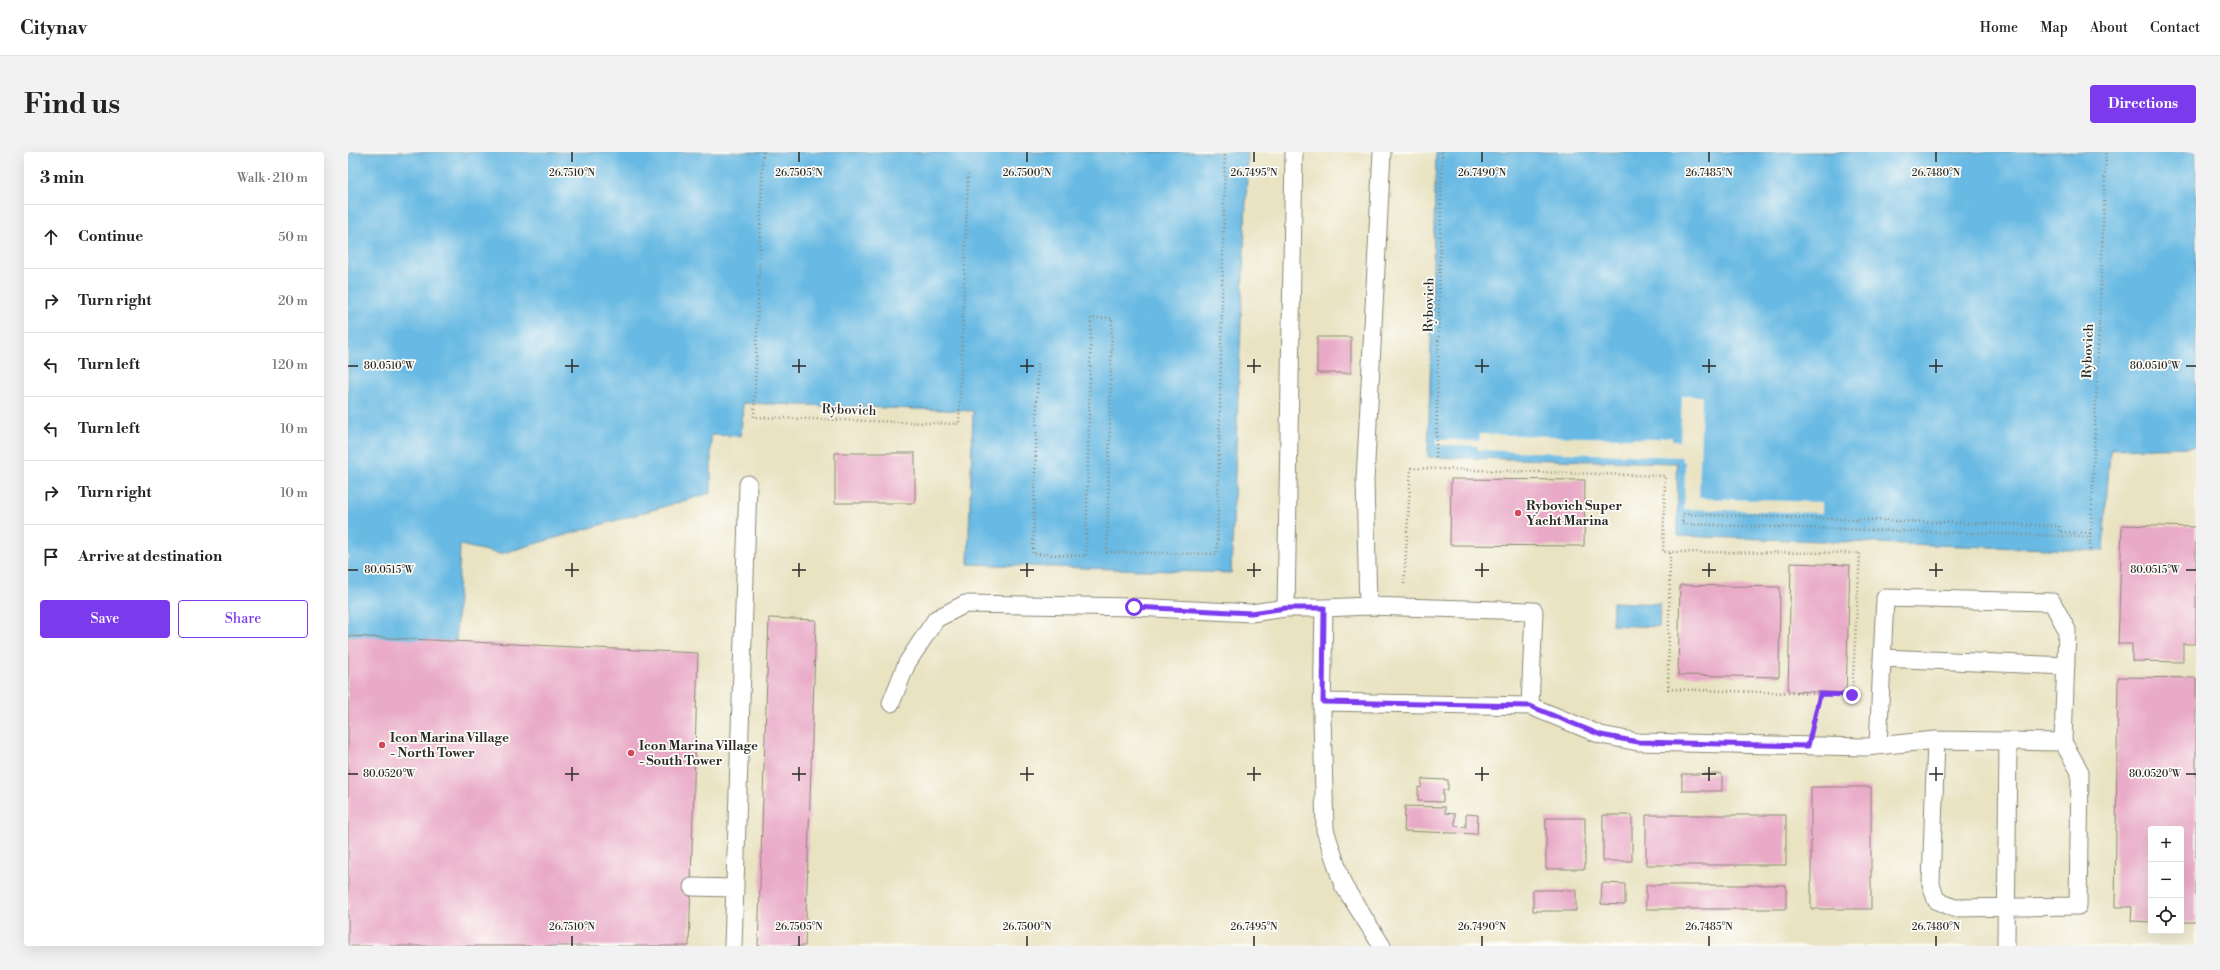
<!DOCTYPE html>
<html lang="en">
<head>
<meta charset="utf-8">
<style>
	:root { --surface:#fff; --page:#f2f2f2; --text:#222; --muted:#767676; --line:#e0e0e0; --accent:#7c3aed }
	body { margin:0; font-family:"Libre Bodoni",serif; background:var(--page); color:var(--text) }
	.controls { position:absolute; right:12px; bottom:12px; display:grid; overflow:hidden; border-radius:4px; box-shadow:0 4px 16px #0002 }
	.controls button { width:36px; height:36px; display:grid; place-items:center; padding:0; border:0; border-bottom:1px solid var(--line); background:var(--surface); color:var(--text); font:20px sans-serif }
	.stop { position:absolute; width:12px; height:12px; margin:-9px; border:3px solid #7c3aed; border-radius:50%; background:#fff }
	.stop.end { background:#7c3aed; border-color:#fff; box-shadow:0 1px 4px #0008 }
	.list { margin:0; padding:0; list-style:none }
	h2 { display:flex; justify-content:space-between; align-items:center; height:52px; margin:0; padding:0 16px; font-size:17px }
	h2 small { font-size:13px; font-weight:400; color:var(--muted) }
	.list li { display:grid; grid-template-columns:26px 1fr auto; gap:12px; align-items:center; box-sizing:border-box; height:64px; padding:0 16px; border-top:1px solid var(--line) }
	.list b { display:block; font-size:15px; white-space:nowrap }
	.list em { font-size:13px; font-style:normal; color:var(--muted) }
	.actions { display:flex; gap:8px; padding:12px 16px }
	.actions a { flex:1; padding:9px 0; border:1px solid var(--accent); border-radius:4px; text-align:center; font-size:14px; color:var(--accent) }
	.actions .main { background:var(--accent); color:#fff }
	.icon { flex:none; width:22px; height:22px; fill:none; stroke:currentColor; stroke-width:2; stroke-linecap:round; stroke-linejoin:round }
	.map { position:relative; flex:none; width:1848px; height:794px; overflow:hidden; border-radius:4px }
	header { display:flex; align-items:center; gap:24px; box-sizing:border-box; height:56px; padding:0 20px; background:var(--surface); border-bottom:1px solid var(--line) }
	header strong { font-size:19px }
	nav { display:flex; gap:22px; margin-inline-start:auto; font-size:14px }
	.intro { display:flex; align-items:center; justify-content:space-between; box-sizing:border-box; height:96px; padding:0 24px }
	h1 { margin:0; font-size:28px }
	.button { padding:10px 18px; border-radius:4px; background:var(--accent); color:#fff; font-size:14px; font-weight:700 }
	main { display:flex; gap:24px; padding:0 24px }
	aside { flex:1; background:var(--surface); border-radius:4px; box-shadow:0 4px 16px #0002 }
	.map>svg:first-child { display:block }
</style>
</head>
<body>
<header>
<strong>Citynav</strong>
<nav><a>Home</a><a>Map</a><a>About</a><a>Contact</a></nav>
</header>
<div class="intro"><h1>Find us</h1><a class="button">Directions</a></div>
<main>
<aside>
<h2>3 min<small>Walk · 210 m</small></h2>
<ul class="list">
<li><svg class="icon" aria-label="ahead" viewBox="0 0 24 24"><path d="M12 20V5M6 11l6-6 6 6"/></svg><div><b>Continue</b></div><em>50 m</em></li>
<li><svg class="icon" aria-label="right" viewBox="0 0 24 24"><path d="M7 20v-9h11M14 6l5 5-5 5"/></svg><div><b>Turn right</b></div><em>20 m</em></li>
<li><svg class="icon" aria-label="left" viewBox="0 0 24 24"><path d="M17 20v-9H6M10 6l-5 5 5 5"/></svg><div><b>Turn left</b></div><em>120 m</em></li>
<li><svg class="icon" aria-label="left" viewBox="0 0 24 24"><path d="M17 20v-9H6M10 6l-5 5 5 5"/></svg><div><b>Turn left</b></div><em>10 m</em></li>
<li><svg class="icon" aria-label="right" viewBox="0 0 24 24"><path d="M7 20v-9h11M14 6l5 5-5 5"/></svg><div><b>Turn right</b></div><em>10 m</em></li>
<li><svg class="icon" aria-label="arrive" viewBox="0 0 24 24"><path d="M6 21V4h12l-3 4 3 4H6"/></svg><div><b>Arrive at destination</b></div></li>
</ul>
<div class="actions"><a class="main">Save</a><a>Share</a></div>
</aside>
<div class="map">
<svg width="1848" height="794" viewBox="0 0 1848 794">
	<rect width="100%" height="100%" fill="#fdfcf7"/>
	<filter id="ink" filterUnits="userSpaceOnUse"><feTurbulence type="fractalNoise" baseFrequency=".025" numOctaves="2"/><feDisplacementMap in="SourceGraphic" scale="8" xChannelSelector="R" yChannelSelector="G"/><feConvolveMatrix kernelMatrix="1 2 1 2 8 2 1 2 1" color-interpolation-filters="sRGB"/></filter>
	<filter id="wash" filterUnits="userSpaceOnUse"><feTurbulence type="fractalNoise" baseFrequency=".012" numOctaves="4" result="noise"/><feDisplacementMap in="SourceGraphic" scale="16" xChannelSelector="R" yChannelSelector="G"/><feGaussianBlur stdDeviation="0.9" result="paint"/><feColorMatrix in="noise" values="0 0 0 0 0 0 0 0 0 0 0 0 0 0 0 0 0 1.4 0 .05"/><feComposite in="paint" operator="in"/></filter>
	<g filter="url(#wash)">
		<rect width="100%" height="100%" fill="#e9e3c2"/>
		<!-- water -->
		<path fill="#67b9e3" stroke="#497287" d="M0,0H900L883,421L620,412L625,259L395,251L393,284L363,283V341L152,402L112,393L108,491L0,574Z
			M1088,0H1848V295L1762,297L1755,399L1330,384L1329,311L1080,305Z
			M1265,450L1312,452L1311,475L1264,473Z"/>
		<!-- pier -->
		<path fill="#e9e3c2" d="M1334,244H1354L1351,346L1474,350V361L1336,357L1337,310L1334,309V305L1130,298V294L1089,293V287L1131,289L1132,282L1311,287L1312,285H1324V289H1332Z"/>
		<g id="blocks">
			<!-- building -->
			<path fill="#e9aac7" d="M969,185H1003V221H969Z
				M487,301H567V351H487Z
				M1103,327L1237,328L1236,394L1102,393Z
				M1774,373L1848,375V492H1835V510L1784,509V492H1770Z
				M1443,411L1502,413L1498,541L1440,539Z
				M1332,433L1432,435L1431,525L1330,523Z
				M421,466L468,468L457,794H410Z
				M0,484L350,501L341,794H0Z
				M1770,525L1848,526V770H1833V677H1803V770L1783,769L1784,755H1767Z
				M1334,622H1374V639H1334Z
				M1074,627L1100,628V638H1095V650L1070,649V635L1073,636Z
				M1463,635H1523V757H1463Z
				M1057,654L1097,655V661L1107,662V674L1118,675V662L1130,663L1129,682L1056,679Z
				M1255,663H1284V709H1255Z
				M1298,663H1438V713H1298Z
				M1198,666H1237V717H1198Z
				M1254,731L1277,732V753L1253,752Z
				M1298,733H1438V757H1298Z
				M1185,738H1228V759H1185Z"/>
		</g>
	</g>
	<g filter="url(#ink)">
		<use href="#blocks" fill-opacity="0" stroke="#8a8776" stroke-width="1"/>
		<g fill="none" stroke-linecap="round" stroke-linejoin="round">
			<!-- service casing -->
			<g stroke="#8a8776" stroke-width="19">
				<path id="service" d="M946,0L938,456H976
					M1020,454L1017,329L1034,0
					M1534,506L1718,514
					M975,550L1182,554
					M543,551L559,511L588,467L617,452L786,455L903,461L938,456
					M1588,588L1583,732L1588,748L1606,756L1730,754L1732,620L1715,590
					M344,735L386,736
					M385,794L400,332
					M1034,794L995,733L977,678L974,565L976,456L1020,454L1186,459L1182,554L1253,583L1290,590L1518,595L1588,588L1715,590L1719,478L1704,450L1537,446L1530,594
					M1658,794L1660,589"/>
			</g>
			<!-- path -->
			<path stroke="#8a8776" stroke-width="2.5" stroke-dasharray="1 3" stroke-linecap="butt" d="M415,0L406,265L611,272L620,22
				M690,212L685,402L738,404L743,166H764L759,400L869,402L877,0
				M1088,305L1094,0
				M1742,381L1711,380V374L1335,362L1334,372L1742,385
				M1742,398L1758,0
				M1322,401L1320,537L1504,543
				M1056,432L1063,316L1317,324L1315,400L1512,401L1504,543H1510
				M1466,571L1472,542"/>
			<!-- service -->
			<use href="#service" stroke="#fff" stroke-width="17"/>
		</g>
	</g>
	<g fill="none" stroke-linecap="round" stroke-linejoin="round" filter="url(#ink)">
		<!-- route -->
		<path stroke="#7c3aed" stroke-width="5" d="M786,455L903,461L938,456H976L975,550L1182,554L1253,583L1290,590L1460,594L1472,542L1504,543"/>
	</g>
	<!-- ticks -->
	<path fill="none" stroke="#2b2b2b" stroke-width="1.5" d="M224,0V10M451,0V10M679,0V10M906,0V10M1134,0V10M1361,0V10M1588,0V10M224,207V221M451,207V221M679,207V221M906,207V221M1134,207V221M1361,207V221M1588,207V221M0,214H10M217,214H231M444,214H458M672,214H686M899,214H913M1127,214H1141M1354,214H1368M1581,214H1595M1838,214H1848M224,411V425M451,411V425M679,411V425M906,411V425M1134,411V425M1361,411V425M1588,411V425M0,418H10M217,418H231M444,418H458M672,418H686M899,418H913M1127,418H1141M1354,418H1368M1581,418H1595M1838,418H1848M224,615V629M451,615V629M679,615V629M906,615V629M1134,615V629M1361,615V629M1588,615V629M0,622H10M217,622H231M444,622H458M672,622H686M899,622H913M1127,622H1141M1354,622H1368M1581,622H1595M1838,622H1848M224,784V794M451,784V794M679,784V794M906,784V794M1134,784V794M1361,784V794M1588,784V794"/>
	<!-- markers -->
	<g fill="#d1495b" stroke="#fdfcf7" stroke-width="1.5">
		<circle cx="1170" cy="361" r="4"/>
		<circle cx="34" cy="593" r="4"/>
		<circle cx="283" cy="601" r="4"/>
	</g>
	<g text-anchor="middle" dominant-baseline="central" stroke-width="3.5" stroke-linejoin="round" paint-order="stroke">
		<!-- street labels -->
		<g font-size="13" fill="#2b2b2b" stroke="#fdfcf7">
			<text transform="translate(1081 153) rotate(-89)">Rybovich</text>
			<text transform="translate(1740 199) rotate(-88)">Rybovich</text>
			<text transform="translate(501 258) rotate(2)">Rybovich</text>
		</g>
		<!-- poi labels -->
		<g font-size="13" font-weight="bold" fill="#2b2b2b" stroke="#fdfcf7" text-anchor="start">
			<text x="1178" y="354">Rybovich Super<tspan x="1178" dy="15">Yacht Marina</tspan></text>
			<text x="42" y="586">Icon Marina Village<tspan x="42" dy="15">- North Tower</tspan></text>
			<text x="291" y="594">Icon Marina Village<tspan x="291" dy="15">- South Tower</tspan></text>
		</g>
	</g>
	<g font-size="10" text-anchor="middle" fill="#2b2b2b" stroke="#fdfcf7" stroke-width="3.5" stroke-linejoin="round" paint-order="stroke">
		<text x="224" y="24">26.7510°N</text>
		<text x="451" y="24">26.7505°N</text>
		<text x="679" y="24">26.7500°N</text>
		<text x="906" y="24">26.7495°N</text>
		<text x="1134" y="24">26.7490°N</text>
		<text x="1361" y="24">26.7485°N</text>
		<text x="1588" y="24">26.7480°N</text>
		<text x="1807" y="217">80.0510°W</text>
		<text x="41" y="217">80.0510°W</text>
		<text x="1807" y="421">80.0515°W</text>
		<text x="41" y="421">80.0515°W</text>
		<text x="1807" y="625">80.0520°W</text>
		<text x="41" y="625">80.0520°W</text>
		<text x="224" y="778">26.7510°N</text>
		<text x="451" y="778">26.7505°N</text>
		<text x="679" y="778">26.7500°N</text>
		<text x="906" y="778">26.7495°N</text>
		<text x="1134" y="778">26.7490°N</text>
		<text x="1361" y="778">26.7485°N</text>
		<text x="1588" y="778">26.7480°N</text>
	</g>
</svg>
<div class="controls">
<button>+</button>
<button>−</button>
<button><svg class="icon" aria-label="locate" viewBox="0 0 24 24"><circle cx="12" cy="12" r="6"/><path d="M12 2v4M12 18v4M2 12h4M18 12h4"/></svg></button>
</div>
<div class="stop" style="left:786px;top:455px"></div>
<div class="stop end" style="left:1504px;top:543px"></div>
</div>
</main>
</body>
</html>
